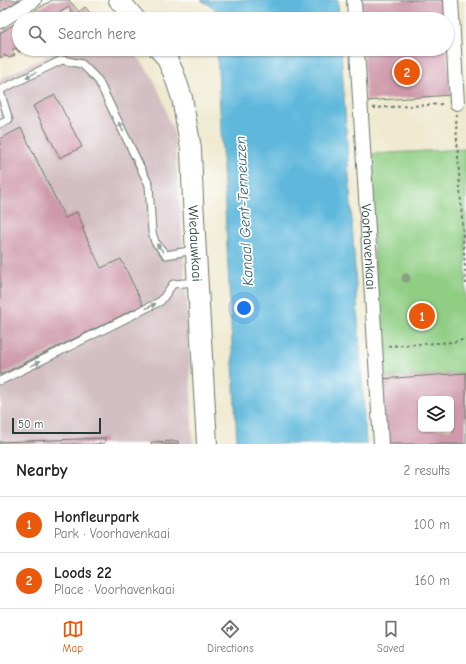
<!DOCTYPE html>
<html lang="en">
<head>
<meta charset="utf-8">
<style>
	:root { --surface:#fff; --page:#f6f6f6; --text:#202124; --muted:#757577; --line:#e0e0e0; --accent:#ea580c }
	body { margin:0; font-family:"Comic Neue",sans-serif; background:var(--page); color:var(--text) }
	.controls { position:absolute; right:12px; bottom:12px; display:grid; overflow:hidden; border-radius:6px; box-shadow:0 1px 3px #0004 }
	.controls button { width:36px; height:36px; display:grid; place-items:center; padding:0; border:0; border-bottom:1px solid var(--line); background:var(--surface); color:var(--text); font:20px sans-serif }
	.scale { position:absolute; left:12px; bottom:10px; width:89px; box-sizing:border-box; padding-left:4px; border:2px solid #1f3d34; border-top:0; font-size:11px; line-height:14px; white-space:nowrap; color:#1f3d34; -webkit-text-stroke:3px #fff; paint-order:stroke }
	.you { position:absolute; left:244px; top:308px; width:14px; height:14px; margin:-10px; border:3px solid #fff; border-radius:50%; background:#1a73e8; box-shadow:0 0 0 6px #1a73e833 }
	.badge { display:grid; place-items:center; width:26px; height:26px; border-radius:50%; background:var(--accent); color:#fff; font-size:13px; font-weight:700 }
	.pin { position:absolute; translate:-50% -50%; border:2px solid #fff; box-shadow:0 1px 4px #0006 }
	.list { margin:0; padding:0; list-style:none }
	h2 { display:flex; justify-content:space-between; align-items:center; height:52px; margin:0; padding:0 16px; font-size:17px }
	h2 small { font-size:13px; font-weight:400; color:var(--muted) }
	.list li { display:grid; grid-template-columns:26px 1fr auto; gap:12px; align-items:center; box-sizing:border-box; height:56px; padding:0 16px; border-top:1px solid var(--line) }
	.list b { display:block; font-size:15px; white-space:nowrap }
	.list p { margin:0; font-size:13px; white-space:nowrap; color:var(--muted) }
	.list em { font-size:13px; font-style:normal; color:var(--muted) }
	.icon { flex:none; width:22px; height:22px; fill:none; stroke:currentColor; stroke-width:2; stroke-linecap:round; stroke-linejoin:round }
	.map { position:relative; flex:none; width:466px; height:444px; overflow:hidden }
	.search { position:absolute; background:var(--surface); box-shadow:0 1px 3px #0004; left:12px; right:12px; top:12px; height:44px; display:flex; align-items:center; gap:10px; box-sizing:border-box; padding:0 14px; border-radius:22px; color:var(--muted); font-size:15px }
	.sheet { height:164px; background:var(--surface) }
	nav { display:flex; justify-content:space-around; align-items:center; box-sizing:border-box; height:56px; border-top:1px solid var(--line); background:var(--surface); font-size:11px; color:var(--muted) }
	nav a { display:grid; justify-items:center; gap:2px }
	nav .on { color:var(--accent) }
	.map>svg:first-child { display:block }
</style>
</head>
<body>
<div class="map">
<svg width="466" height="444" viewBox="0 0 466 444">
	<rect width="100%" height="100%" fill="#fff"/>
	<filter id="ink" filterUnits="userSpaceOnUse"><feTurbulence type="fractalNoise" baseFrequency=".025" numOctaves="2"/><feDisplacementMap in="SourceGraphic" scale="8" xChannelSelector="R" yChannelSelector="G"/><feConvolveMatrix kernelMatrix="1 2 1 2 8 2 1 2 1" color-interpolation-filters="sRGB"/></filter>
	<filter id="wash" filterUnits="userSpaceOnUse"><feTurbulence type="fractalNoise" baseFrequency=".012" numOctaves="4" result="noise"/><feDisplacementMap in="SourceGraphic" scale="16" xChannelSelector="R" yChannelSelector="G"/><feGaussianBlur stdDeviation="0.9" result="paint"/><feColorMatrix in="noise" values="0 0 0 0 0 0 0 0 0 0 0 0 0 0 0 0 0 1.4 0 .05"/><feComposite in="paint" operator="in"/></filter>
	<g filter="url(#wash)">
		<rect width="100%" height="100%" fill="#efe9cf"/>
		<!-- industrial -->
		<path fill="#d2bec3" d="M62,49H130L140,60L153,78L164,103L168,118L174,133L187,303L193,444H0V79Z"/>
		<!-- green -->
		<path fill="#90ce84" stroke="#58865c" d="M466,149V373L381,378L369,154Z"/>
		<!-- water -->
		<path fill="#5eb8db" stroke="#3e7a88" d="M201,0H338L339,19H216L215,8Z
			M217,49H341L366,444H237Z"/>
		<g id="blocks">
			<!-- building -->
			<path fill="#ce99aa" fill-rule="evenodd" d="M0,0H19L0,12Z
				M52,0H69L79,12L85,7L91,14L88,19H82L78,15L72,19H69L67,16L72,12L69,7L57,14L60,19H22Z
				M360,0H446L447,19H361Z
				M19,21V46H18L21,51L19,52L16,48L12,50L15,55L9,58L7,56L6,57L5,55L0,58V33Z
				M363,49H447L451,95L366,101Z
				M55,95L82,147L60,158L33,106Z
				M21,128L65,218L77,212L84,228H82L101,268L121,259L143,305L0,375V139Z
				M466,373V444H385L381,379ZM421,399H451V429H421Z
				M105,438V443L92,444H0V442Z
				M178,441V444H151V442Z"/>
		</g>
	</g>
	<g filter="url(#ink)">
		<use href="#blocks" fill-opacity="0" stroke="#68796a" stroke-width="1"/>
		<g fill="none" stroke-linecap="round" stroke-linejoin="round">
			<!-- lane casing -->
			<g stroke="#68796a" stroke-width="9">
				<path id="lane" d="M0,90L62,60L82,64L98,80L149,185L152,232L155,242L166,255L194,250
					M0,91L9,120L0,124
					M0,381L161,301L173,284L196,282"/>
			</g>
			<!-- street casing -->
			<g stroke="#68796a" stroke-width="16">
				<g id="street">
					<path d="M354,0L355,19"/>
					<path d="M451,0L457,103"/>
					<path d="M0,21L34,0"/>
					<path id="s1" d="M357,49L381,444"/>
				</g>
			</g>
			<!-- secondary casing -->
			<g stroke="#68796a" stroke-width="22">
				<g id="secondary">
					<path d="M119,0L135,19"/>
					<path id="s2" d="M159,49L166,57L174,74L182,98L191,149L193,201L207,444"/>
				</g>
			</g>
			<!-- path -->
			<path stroke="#68796a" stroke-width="2" stroke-dasharray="3 3" stroke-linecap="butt" d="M373,108L444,104
				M457,114L456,124L466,284
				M388,346L454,342L466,339"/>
			<!-- lane -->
			<use href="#lane" stroke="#fff" stroke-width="7"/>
			<!-- street -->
			<use href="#street" stroke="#fff" stroke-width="14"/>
			<!-- secondary -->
			<use href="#secondary" stroke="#fff" stroke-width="20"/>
		</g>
		<!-- trees -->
		<circle fill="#8c9e85" cx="406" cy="278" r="4.5"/>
		<!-- one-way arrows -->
		<defs><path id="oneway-solid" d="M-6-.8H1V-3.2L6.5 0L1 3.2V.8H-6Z"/></defs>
		<g fill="#8f9e9a">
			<use href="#oneway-solid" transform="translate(31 75) rotate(154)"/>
			<use href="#oneway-solid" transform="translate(121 127) rotate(-116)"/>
			<use href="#oneway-solid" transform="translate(160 248) rotate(-130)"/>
			<use href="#oneway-solid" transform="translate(151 306) rotate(-27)"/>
			<use href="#oneway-solid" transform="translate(35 364) rotate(-26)"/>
		</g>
	</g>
	<g text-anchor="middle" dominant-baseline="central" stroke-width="3.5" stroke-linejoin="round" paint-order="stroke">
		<!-- street labels -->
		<g font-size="14" fill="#1f3d34" stroke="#fff">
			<text stroke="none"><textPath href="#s2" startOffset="201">Wiedauwkaai</textPath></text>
			<text stroke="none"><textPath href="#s1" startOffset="198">Voorhavenkaai</textPath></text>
		</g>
		<!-- water labels -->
		<g font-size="15" font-style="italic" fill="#326266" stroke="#fff">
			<text transform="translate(244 211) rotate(-93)">Kanaal Gent-Terneuzen</text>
		</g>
	</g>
</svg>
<div class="controls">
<button><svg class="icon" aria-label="layers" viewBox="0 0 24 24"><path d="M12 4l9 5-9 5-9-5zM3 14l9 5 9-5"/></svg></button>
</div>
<div class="scale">50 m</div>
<div class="you"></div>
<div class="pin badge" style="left:422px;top:316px">1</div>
<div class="pin badge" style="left:407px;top:72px">2</div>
<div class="search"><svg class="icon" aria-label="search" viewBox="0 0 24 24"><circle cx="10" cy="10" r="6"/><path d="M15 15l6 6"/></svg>Search here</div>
</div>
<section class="sheet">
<h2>Nearby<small>2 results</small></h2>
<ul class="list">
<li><span class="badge">1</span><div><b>Honfleurpark</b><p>Park · Voorhavenkaai</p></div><em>100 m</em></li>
<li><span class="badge">2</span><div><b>Loods 22</b><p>Place · Voorhavenkaai</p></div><em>160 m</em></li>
</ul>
</section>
<nav>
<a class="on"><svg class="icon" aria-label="map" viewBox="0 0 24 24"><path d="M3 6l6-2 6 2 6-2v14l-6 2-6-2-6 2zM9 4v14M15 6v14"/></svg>Map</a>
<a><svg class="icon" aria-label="directions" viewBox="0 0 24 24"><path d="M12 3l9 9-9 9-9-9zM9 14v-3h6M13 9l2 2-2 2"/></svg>Directions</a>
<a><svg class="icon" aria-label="saved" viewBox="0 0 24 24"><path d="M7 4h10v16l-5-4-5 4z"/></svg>Saved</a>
</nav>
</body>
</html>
